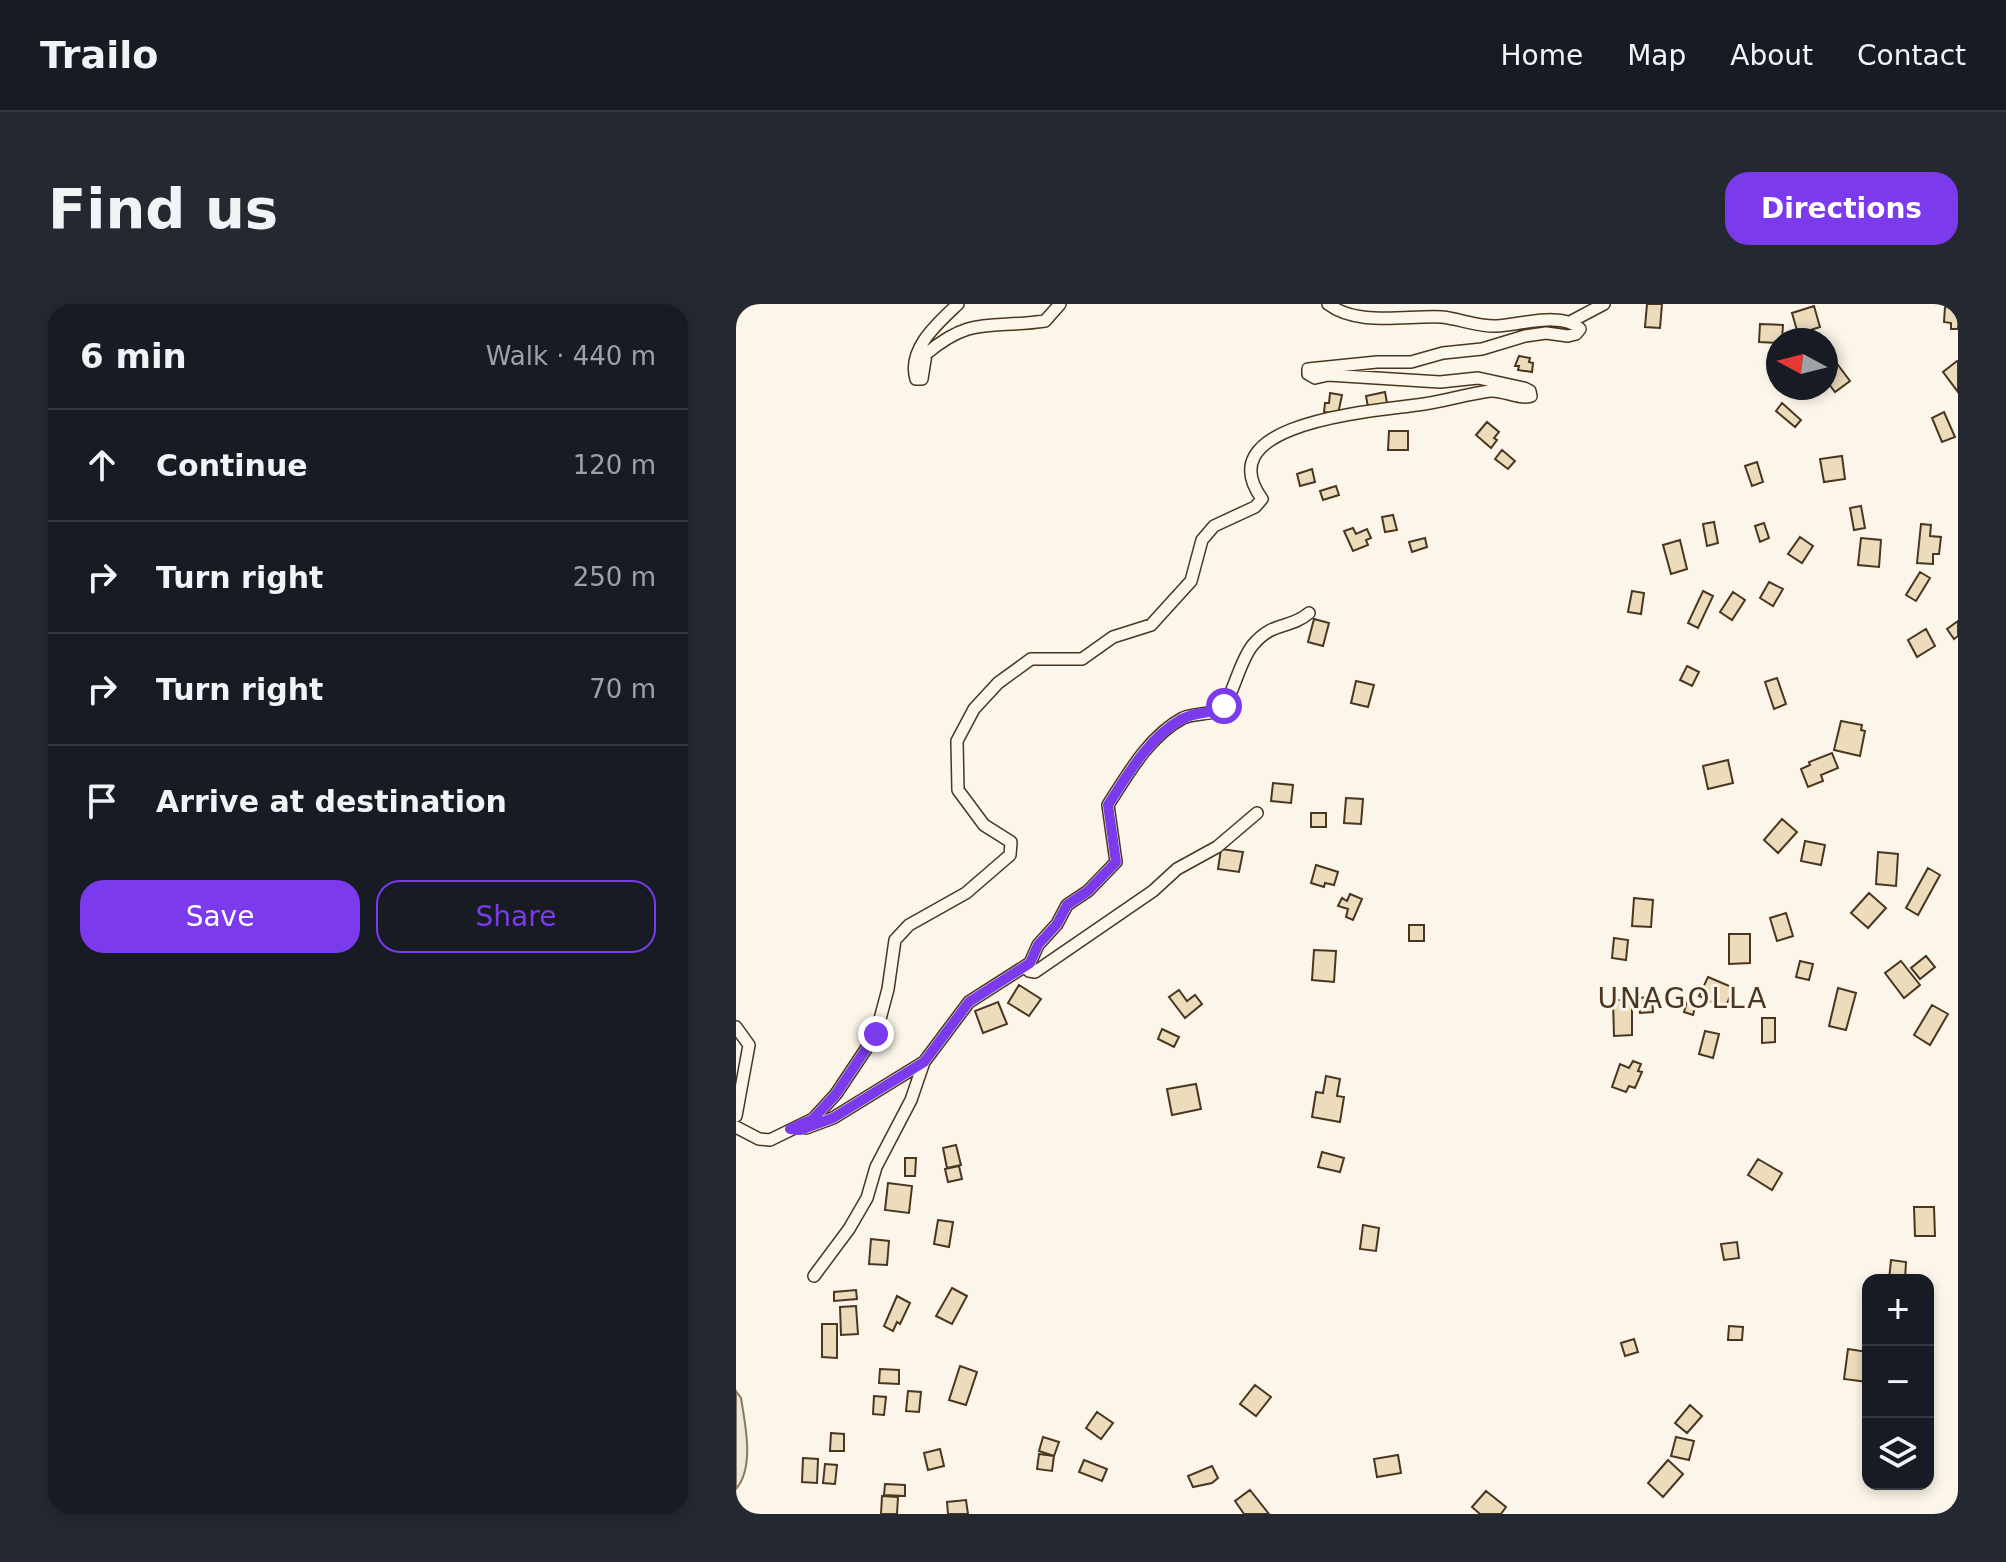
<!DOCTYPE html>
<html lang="en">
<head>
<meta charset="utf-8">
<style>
	:root { --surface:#171b24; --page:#242831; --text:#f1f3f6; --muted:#9ea1a6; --line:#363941; --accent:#7c3aed }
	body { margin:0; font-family:"DejaVu Sans",sans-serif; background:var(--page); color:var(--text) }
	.controls { position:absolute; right:24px; bottom:24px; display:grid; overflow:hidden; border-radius:16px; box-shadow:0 4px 12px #0003 }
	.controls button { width:72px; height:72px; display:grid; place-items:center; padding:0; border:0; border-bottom:2px solid var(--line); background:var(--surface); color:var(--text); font:40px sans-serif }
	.compass { position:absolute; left:1030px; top:24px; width:72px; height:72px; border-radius:50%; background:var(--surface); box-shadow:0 4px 12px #0003; rotate:277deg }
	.stop { position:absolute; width:24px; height:24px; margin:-18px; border:6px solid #7c3aed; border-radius:50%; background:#fff }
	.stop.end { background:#7c3aed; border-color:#fff; box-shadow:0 2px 8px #0008 }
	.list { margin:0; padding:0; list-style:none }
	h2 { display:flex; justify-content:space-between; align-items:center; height:104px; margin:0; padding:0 32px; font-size:34px }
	h2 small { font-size:26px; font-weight:400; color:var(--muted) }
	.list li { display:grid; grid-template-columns:52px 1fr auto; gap:24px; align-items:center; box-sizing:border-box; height:112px; padding:0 32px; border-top:2px solid var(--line) }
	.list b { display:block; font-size:30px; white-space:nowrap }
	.list em { font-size:26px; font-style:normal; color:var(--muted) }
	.actions { display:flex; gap:16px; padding:24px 32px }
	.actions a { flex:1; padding:18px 0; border:2px solid var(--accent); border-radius:24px; text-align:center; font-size:28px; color:var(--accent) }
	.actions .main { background:var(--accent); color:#fff }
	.icon { flex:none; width:44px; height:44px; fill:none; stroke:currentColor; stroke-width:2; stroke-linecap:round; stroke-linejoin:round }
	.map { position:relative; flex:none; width:1222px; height:1210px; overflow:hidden; border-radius:24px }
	header { display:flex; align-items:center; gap:48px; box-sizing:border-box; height:112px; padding:0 40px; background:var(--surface); border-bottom:2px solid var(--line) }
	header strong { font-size:38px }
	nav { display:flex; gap:44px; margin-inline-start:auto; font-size:28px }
	.intro { display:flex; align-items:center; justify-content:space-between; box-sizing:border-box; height:192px; padding:0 48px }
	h1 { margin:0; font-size:56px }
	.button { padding:20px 36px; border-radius:24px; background:var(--accent); color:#fff; font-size:28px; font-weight:700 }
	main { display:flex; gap:48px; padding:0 48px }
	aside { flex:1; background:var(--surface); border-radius:24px; box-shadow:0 4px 12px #0003 }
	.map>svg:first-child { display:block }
</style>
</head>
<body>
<header>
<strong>Trailo</strong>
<nav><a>Home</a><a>Map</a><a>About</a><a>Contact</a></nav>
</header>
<div class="intro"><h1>Find us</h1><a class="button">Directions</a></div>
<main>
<aside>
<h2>6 min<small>Walk · 440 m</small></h2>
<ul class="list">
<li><svg class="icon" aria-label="ahead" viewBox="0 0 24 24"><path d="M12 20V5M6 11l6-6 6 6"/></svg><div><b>Continue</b></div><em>120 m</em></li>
<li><svg class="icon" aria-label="right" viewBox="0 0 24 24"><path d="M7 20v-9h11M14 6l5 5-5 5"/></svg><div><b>Turn right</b></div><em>250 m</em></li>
<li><svg class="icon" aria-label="right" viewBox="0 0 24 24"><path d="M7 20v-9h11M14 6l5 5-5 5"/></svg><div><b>Turn right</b></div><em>70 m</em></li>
<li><svg class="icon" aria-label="arrive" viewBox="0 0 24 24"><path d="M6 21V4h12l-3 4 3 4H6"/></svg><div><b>Arrive at destination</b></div></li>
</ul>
<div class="actions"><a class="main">Save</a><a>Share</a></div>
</aside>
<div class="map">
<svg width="1222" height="1210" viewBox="0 0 1222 1210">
	<rect width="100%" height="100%" fill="#fbf6e9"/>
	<!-- green -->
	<path fill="#ede6d9" stroke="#887966" stroke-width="2" d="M0,1087L5,1094C9,1120 19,1163 0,1185Z"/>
	<!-- building -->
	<path fill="#ecdcbc" stroke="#4a3520" stroke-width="2" d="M911,0H926L924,24L909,23Z
		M1219,0H1222V25H1215V19L1208,18L1209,3L1218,4Z
		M1078,2L1084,23L1062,30L1056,9Z
		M1024,20L1047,21L1046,36H1042V39L1023,38Z
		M1090,45L1114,77L1099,88L1090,76Z
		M783,52L794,54L793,58L797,59L796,68L782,66L783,62H779Z
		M1221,57L1222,58V88L1207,68Z
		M649,88L651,99L632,103L630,92Z
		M594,89L606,91L602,110L588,108L589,99H593Z
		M1046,99L1065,116L1059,123L1040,107Z
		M1208,108L1219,133L1206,138L1196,114Z
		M751,118L763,128L758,134L761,136L755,144L740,131Z
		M653,127H672V146H652Z
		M766,146L779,157L772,165L759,155Z
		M1106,152L1109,175L1088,178L1084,155Z
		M1021,158L1027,178L1016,182L1009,162Z
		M576,165L579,178L564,182L561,170Z
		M600,182L603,191L587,196L584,187Z
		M1125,202L1129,224L1118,226L1114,204Z
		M657,211L661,226L649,228L646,213Z
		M978,218L982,239L971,242L967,220Z
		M1028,219L1033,234L1024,238L1019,222Z
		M1185,220L1195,221L1194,232L1205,233L1203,250H1197V260L1181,259Z
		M617,224L620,230L631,225L635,234L630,236L632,241L617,247L608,227Z
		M1064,233L1077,242L1066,259L1052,250Z
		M689,234L691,243L676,248L673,238Z
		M1125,234L1145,236L1143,263L1122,261Z
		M944,236L951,265L935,270L927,241Z
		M1184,268L1194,274L1180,297L1170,291Z
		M1033,278L1047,285L1037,302L1024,294Z
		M896,287L908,289L905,310L892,308Z
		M967,287L977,292L962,324L952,319Z
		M997,288L1009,296L996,316L984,308Z
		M578,315L593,319L587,342L572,338Z
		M1222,317V332L1218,335L1211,325Z
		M1190,325L1199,342L1181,353L1172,336Z
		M951,362L963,368L956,382L944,376Z
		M1041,374L1050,400L1038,405L1029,378Z
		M620,377L638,381L632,403L615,399Z
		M1105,417L1126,421L1125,426L1129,427L1124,452L1098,446Z
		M1096,449L1102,464L1085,471L1087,477L1072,483L1065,465L1074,461L1073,458Z
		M992,456L997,479L972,485L967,462Z
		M537,479L557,481L555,499L535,497Z
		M610,494L627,495L625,520L608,519Z
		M575,509H590V523H575Z
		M1046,515L1061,528L1042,549L1028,536Z
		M1069,537L1089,541L1085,561L1065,557Z
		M485,545L507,548L503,568L482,565Z
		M1142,548L1162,550L1160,582L1140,580Z
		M580,561L602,568L598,581L589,579L588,583L575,579Z
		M1192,564L1204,571L1182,611L1170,604Z
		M1133,589L1150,604L1132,624L1115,609Z
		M614,590L626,595L617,616L610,613L612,605L602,602L606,594L611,597Z
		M898,594L917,596L915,623L896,622Z
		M1050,609L1057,632L1041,637L1034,614Z
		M673,621H688V637H673Z
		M993,630H1014V659L993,660Z
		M878,634L892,636L890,656L876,654Z
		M578,646L600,647L598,678L576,676Z
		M1190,652L1199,663L1184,675L1175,664Z
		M1064,657L1077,660L1073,676L1060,673Z
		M1165,657L1184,681L1168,694L1149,669Z
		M972,673L998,684L989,704L963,692Z
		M283,681L305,695L293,712L272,699Z
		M1102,684L1120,689L1110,726L1093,722Z
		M443,686L451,697L459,691L466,700L449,714L433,693Z
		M916,693L917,708L904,709L902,694Z
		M877,696H896V731L878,732Z
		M262,698L271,720L247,729L239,707Z
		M951,698L960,700L957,711L948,708Z
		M1196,701L1212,710L1194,741L1178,731Z
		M1026,714H1039V738L1026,739Z
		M426,725L443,733L438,743L422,735Z
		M969,727L983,730L977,754L963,750Z
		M897,757L905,760L902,767L906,768L899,784L893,782L890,788L876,783L884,760L893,764Z
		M590,772L604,775L601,792L608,793L604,818L576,813L580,788L587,789Z
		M460,780L465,805L436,811L431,785Z
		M220,841L225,861L211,864L207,844Z
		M586,848L608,854L604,868L582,863Z
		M169,854H180L179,872H169Z
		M1022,855L1046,869L1036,886L1012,871Z
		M223,862L226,875L212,878L209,865Z
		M152,879L176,882L173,909L149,906Z
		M1178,903H1198L1199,932H1179Z
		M202,916L217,918L213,943L198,940Z
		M627,921L643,924L640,947L624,945Z
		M135,935L153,937L151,961L133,960Z
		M1001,938L1003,954L988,956L985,940Z
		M1155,956L1170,958L1169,976H1153Z
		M216,984L231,992L216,1020L200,1012Z
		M120,986L121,995L98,997V988Z
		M161,992L174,999L164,1020L161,1018L157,1027L148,1022Z
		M120,1002L122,1030L105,1031L104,1003Z
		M86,1020H101V1054L86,1053Z
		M993,1022L1007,1023L1006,1036H992Z
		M898,1035L902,1048L889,1052L885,1039Z
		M1112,1045L1132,1048V1078L1108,1075Z
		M224,1062L241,1068L230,1101L213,1096Z
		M144,1065L163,1066V1080L143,1079Z
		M519,1081L535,1093L520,1112L504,1100Z
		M172,1087L185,1088L183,1108L170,1107Z
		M138,1092L150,1093L148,1111L137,1110Z
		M954,1101L966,1112L951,1129L939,1119Z
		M361,1108L377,1119L365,1135L350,1124Z
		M95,1129L108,1130V1147H94Z
		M307,1133L323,1138L318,1152L303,1147Z
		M940,1133L958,1137L953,1156L935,1152Z
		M204,1145L208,1162L192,1166L188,1149Z
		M303,1150L318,1152L316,1167L301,1165Z
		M662,1151L665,1169L641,1173L638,1155Z
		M67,1154L82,1155L81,1179L66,1178Z
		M348,1156L371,1165L366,1177L343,1168Z
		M932,1156L947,1170L927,1193L912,1179Z
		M89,1160L101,1161L99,1180L87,1179Z
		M476,1162L482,1174L476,1179L457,1183L452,1172Z
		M149,1180L169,1181V1192L148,1191Z
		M514,1186L533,1210H508L499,1197Z
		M750,1187L770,1203L765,1210H744L736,1203Z
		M146,1192L162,1193L161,1210H145Z
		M230,1196L232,1210H212L211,1198Z"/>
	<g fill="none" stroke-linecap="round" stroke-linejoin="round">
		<!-- minor casing -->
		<g stroke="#4a3520" stroke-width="14">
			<path id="minor" d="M222,0C202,19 171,45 180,75H186L190,50C236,11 255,25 309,17L324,0
				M834,18L868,0
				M294,659L293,667L299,668L417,587L441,565L481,543L521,509
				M0,723L13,741L0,812
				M0,823L23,835L34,836L77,815L100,790L140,730L152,685L159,636L173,621L230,589L274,551L275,538L248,521L222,486L221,437L238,405L262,379L295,355H346L377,333L415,321L455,277L466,236L478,222L519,203L526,195C470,118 640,107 681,101C706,98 730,90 754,87C768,86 783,96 795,92L794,87L788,84L742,74L704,78L592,71L579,74L572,70V65L641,58H675L707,49L746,45L789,32L810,29L832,32L840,30L844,25C828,7 782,21 761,22C743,23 724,15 706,13C671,11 622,23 592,0
				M70,824L97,814L188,758
				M78,972L113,925L131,894L140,863L175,796L188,758L233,698L294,659L302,641L321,620L331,601L352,587L380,558L372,501C392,470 413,432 447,414C460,408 479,412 487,403C497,391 503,359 516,342C537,316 553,326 573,309"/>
		</g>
		<!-- minor -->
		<use href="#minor" stroke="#fbf6e9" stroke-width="11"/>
	</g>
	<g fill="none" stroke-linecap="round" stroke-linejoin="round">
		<!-- route -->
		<path stroke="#7c3aed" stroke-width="10" d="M140,730L100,790L77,815L54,825L64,826L97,814L188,758L233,698L294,659L302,641L321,620L331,601L352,587L380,558L372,501C392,470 413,433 446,415C463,406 472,412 488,402"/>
	</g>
	<g text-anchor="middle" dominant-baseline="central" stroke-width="6" stroke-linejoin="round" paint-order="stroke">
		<!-- quarter labels -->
		<g font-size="28" letter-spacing="2" fill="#4a3520" stroke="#fbf6e9">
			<text x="947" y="694">UNAGOLLA</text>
		</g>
	</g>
</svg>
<div class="controls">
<button>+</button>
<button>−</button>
<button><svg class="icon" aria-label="layers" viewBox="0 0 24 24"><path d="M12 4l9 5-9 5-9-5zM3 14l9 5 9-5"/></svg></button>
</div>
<svg class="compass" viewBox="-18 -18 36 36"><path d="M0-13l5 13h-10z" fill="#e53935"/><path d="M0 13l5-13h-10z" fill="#9ea1a6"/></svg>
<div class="stop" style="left:488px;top:402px"></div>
<div class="stop end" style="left:140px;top:730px"></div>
</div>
</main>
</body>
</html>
